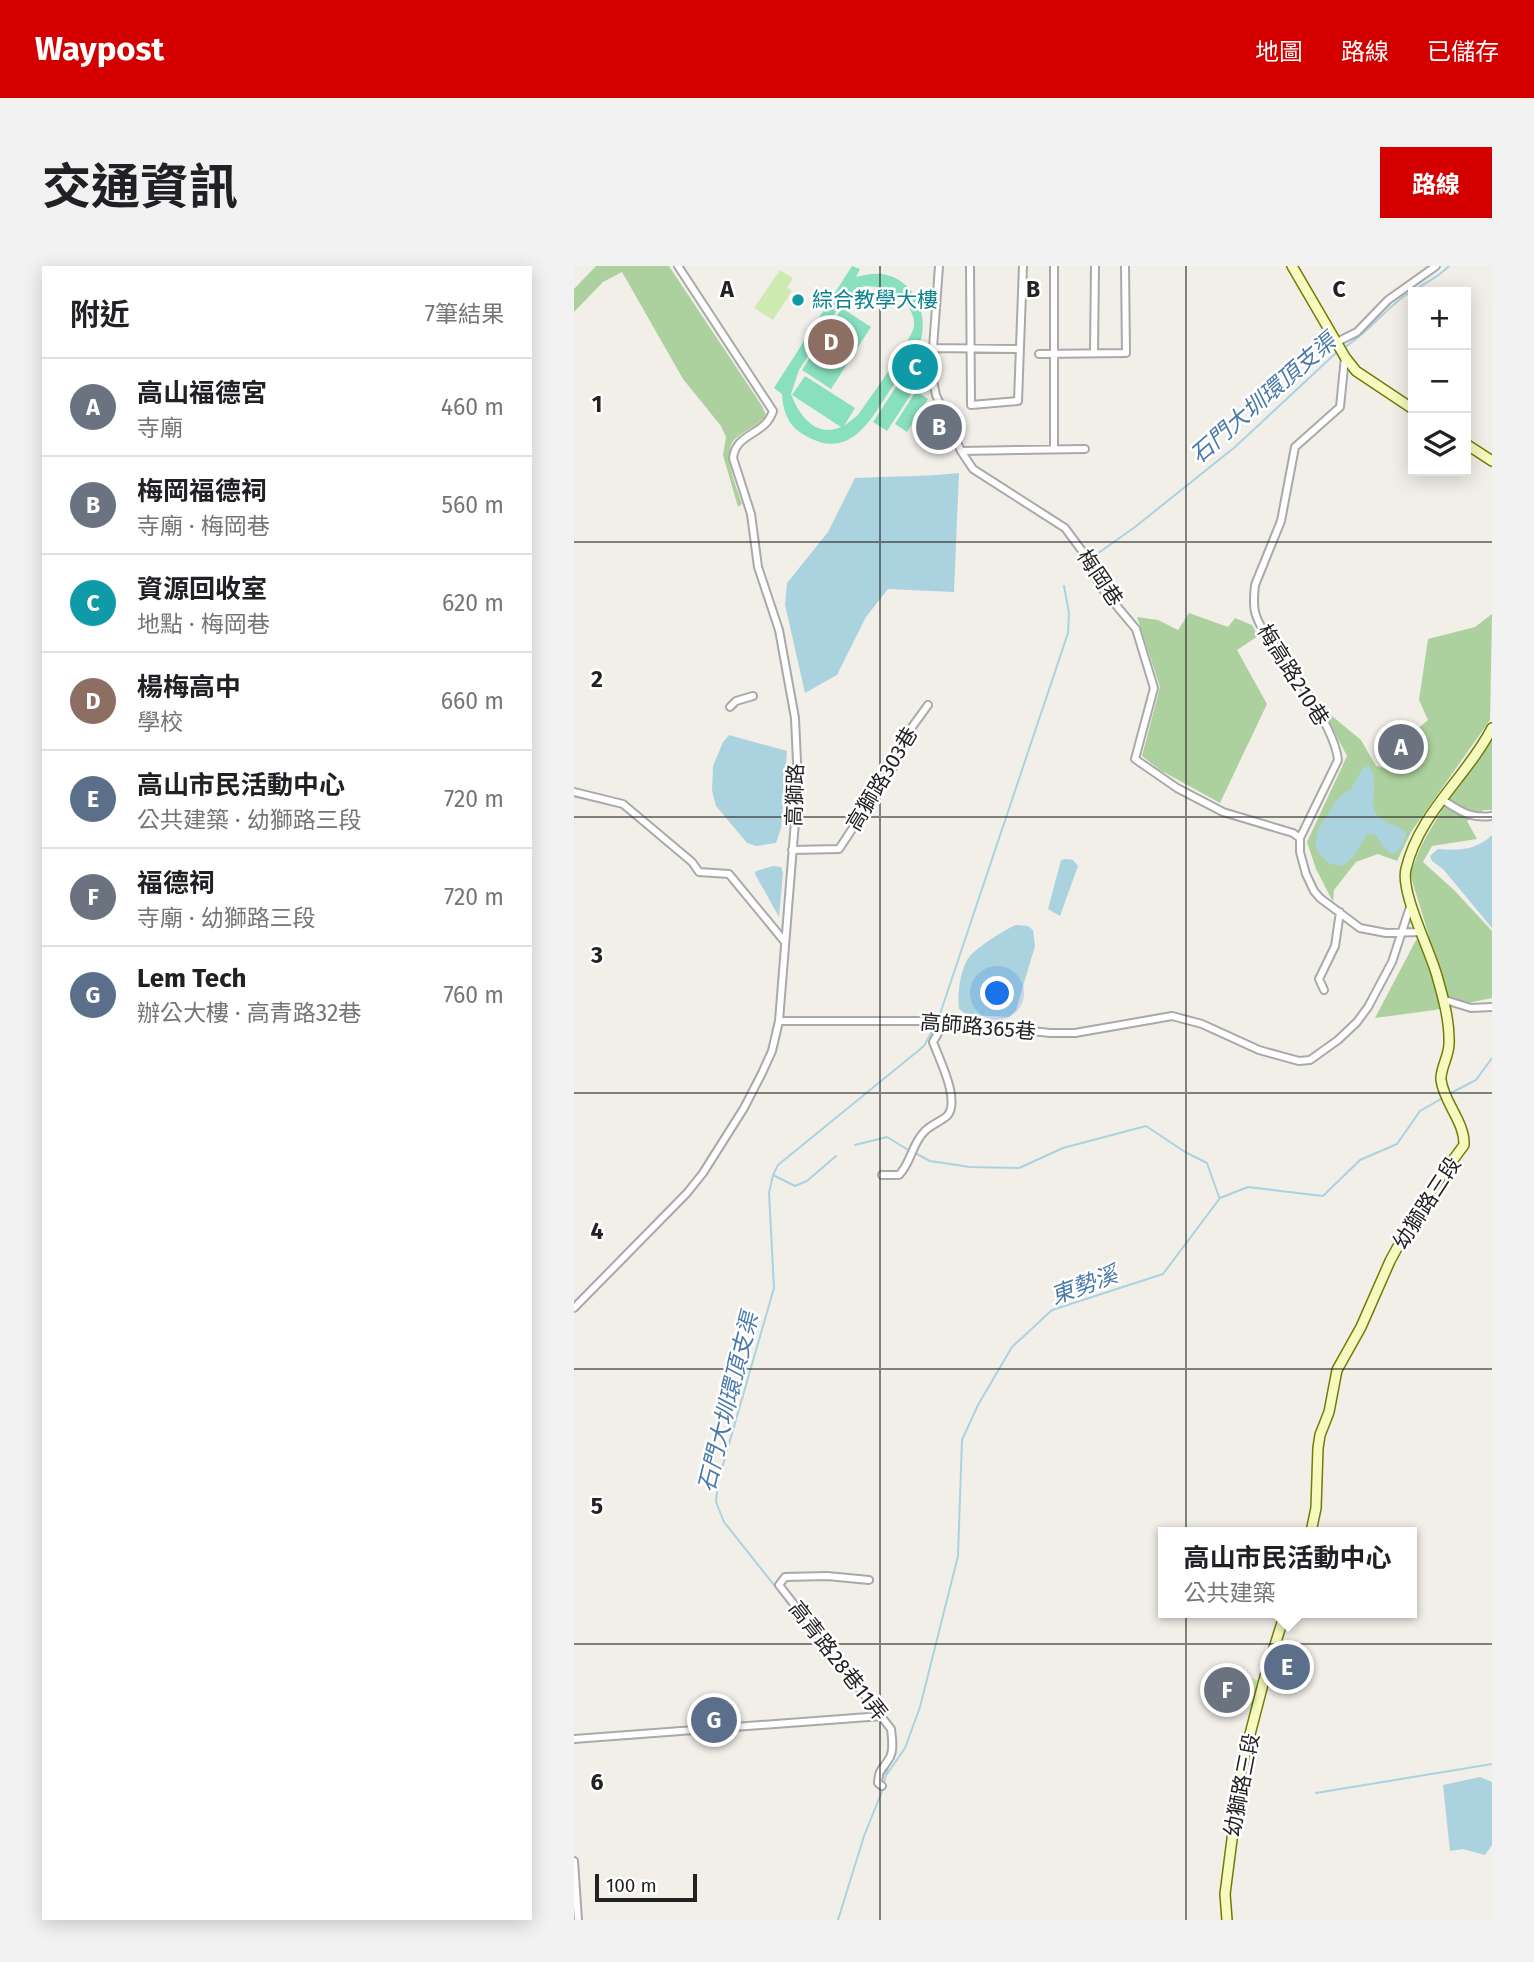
<!DOCTYPE html>
<html lang="zh-TW">
<head>
<meta charset="utf-8">
<style>
	:root { --surface:#fff; --page:#f2f2f2; --text:#202124; --muted:#757577; --line:#e0e0e0; --accent:#d40000 }
	body { margin:0; font-family:"Fira Sans","Noto Sans TC",sans-serif; background:var(--page); color:var(--text) }
	.controls { position:absolute; right:21px; top:21px; display:grid; overflow:hidden; border-radius:0px; box-shadow:0 4px 18px #0003 }
	.controls button { width:63px; height:63px; display:grid; place-items:center; padding:0; border:0; border-bottom:2px solid var(--line); background:var(--surface); color:var(--text); font:35px sans-serif }
	.scale { position:absolute; left:21px; bottom:18px; width:102px; box-sizing:border-box; padding-left:7px; border:4px solid #222; border-top:0; font-size:19px; line-height:24px; white-space:nowrap; color:#222; -webkit-text-stroke:5px #fff; paint-order:stroke }
	.you { position:absolute; left:424px; top:728px; width:24px; height:24px; margin:-18px; border:5px solid #fff; border-radius:50%; background:#1a73e8; box-shadow:0 0 0 10px #1a73e833 }
	.badge { display:grid; place-items:center; width:46px; height:46px; border-radius:50%; background:var(--accent); color:#fff; font-size:23px; font-weight:700 }
	.pin { position:absolute; translate:-50% -50%; border:4px solid #fff; box-shadow:0 2px 7px #0006 }
	.popup { position:absolute; left:584px; top:1261px; width:259px; height:91px; box-sizing:border-box; display:grid; place-content:center; border-radius:0px; background:var(--surface); filter:drop-shadow(0 2px 5px #0005); font-size:23px; white-space:nowrap; color:var(--muted) }
	.popup b { font-size:26px; color:var(--text) }
	.popup::after { content:''; position:absolute; left:50%; top:100%; margin-left:-14px; border:14px solid transparent; border-top-color:var(--surface) }
	.list { margin:0; padding:0; list-style:none }
	h2 { display:flex; justify-content:space-between; align-items:center; height:91px; margin:0; padding:0 28px; font-size:30px }
	h2 small { font-size:23px; font-weight:400; color:var(--muted) }
	.list li { display:grid; grid-template-columns:46px 1fr auto; gap:21px; align-items:center; box-sizing:border-box; height:98px; padding:0 28px; border-top:2px solid var(--line) }
	.list b { display:block; font-size:26px; white-space:nowrap }
	.list p { margin:0; font-size:23px; white-space:nowrap; color:var(--muted) }
	.list em { font-size:23px; font-style:normal; color:var(--muted) }
	.icon { flex:none; width:38px; height:38px; fill:none; stroke:currentColor; stroke-width:2; stroke-linecap:round; stroke-linejoin:round }
	.map { position:relative; flex:none; width:918px; height:1654px; overflow:hidden; border-radius:0px }
	header { display:flex; align-items:center; gap:42px; box-sizing:border-box; height:98px; padding:0 35px; background:var(--accent); color:#fff }
	header strong { font-size:33px }
	nav { display:flex; gap:38px; margin-inline-start:auto; font-size:24px }
	.intro { display:flex; align-items:center; justify-content:space-between; box-sizing:border-box; height:168px; padding:0 42px }
	h1 { margin:0; font-size:49px }
	.button { padding:18px 32px; border-radius:0px; background:var(--accent); color:#fff; font-size:24px; font-weight:700 }
	main { display:flex; gap:42px; padding:0 42px }
	aside { flex:1; background:var(--surface); border-radius:0px; box-shadow:0 4px 18px #0003 }
	.map>svg:first-child { display:block }
</style>
</head>
<body>
<header>
<strong>Waypost</strong>
<nav><a>地圖</a><a>路線</a><a>已儲存</a></nav>
</header>
<div class="intro"><h1>交通資訊</h1><a class="button">路線</a></div>
<main>
<aside>
<h2>附近<small>7筆結果</small></h2>
<ul class="list">
<li><span class="badge" style="background:#6b7280">A</span><div><b>高山福德宮</b><p>寺廟</p></div><em>460 m</em></li>
<li><span class="badge" style="background:#6b7280">B</span><div><b>梅岡福德祠</b><p>寺廟 · 梅岡巷</p></div><em>560 m</em></li>
<li><span class="badge" style="background:#0f9aa8">C</span><div><b>資源回收室</b><p>地點 · 梅岡巷</p></div><em>620 m</em></li>
<li><span class="badge" style="background:#8d6e63">D</span><div><b>楊梅高中</b><p>學校</p></div><em>660 m</em></li>
<li><span class="badge" style="background:#5c6f8a">E</span><div><b>高山市民活動中心</b><p>公共建築 · 幼獅路三段</p></div><em>720 m</em></li>
<li><span class="badge" style="background:#6b7280">F</span><div><b>福德祠</b><p>寺廟 · 幼獅路三段</p></div><em>720 m</em></li>
<li><span class="badge" style="background:#5c6f8a">G</span><div><b>Lem Tech</b><p>辦公大樓 · 高青路32巷</p></div><em>760 m</em></li>
</ul>
</aside>
<div class="map">
<svg width="918" height="1654" viewBox="0 0 918 1654">
	<rect width="100%" height="100%" fill="#f2efe9"/>
	<!-- grass -->
	<path fill="#cdebb0" d="M206,4L219,12L213,21L218,25L199,54L180,42Z
		M655,1408L684,1414L679,1440L664,1437L658,1440L652,1438L655,1429H662L661,1419H652Z"/>
	<!-- forest -->
	<path fill="#add19e" d="M22,0H95L188,140L192,149C184,160 171,164 161,173C147,186 163,222 168,238L164,241L149,189L152,171L147,160L109,113L48,6L29,16L0,46V23Z
		M615,347L654,361L661,352L678,359L684,370L663,384L693,438L646,537L586,504L568,490L586,421L563,351L584,354L604,364Z
		M918,348L916,454L837,566L823,595L804,588L782,596L760,624L759,636L742,603L733,576L773,490L747,441L787,474L802,500L818,504L832,494L843,479L835,470L854,454L845,434L854,373L901,361Z
		M918,471V544H910L893,555L903,573L858,580L849,596L880,624L918,665V732L861,744L801,752L842,674L855,670L836,608L847,580L874,533Z"/>
	<!-- pitch -->
	<path fill="#88e0be" fill-rule="evenodd" d="M278,0L286,3L282,11C291,9 299,7 308,8C340,12 357,51 345,79C338,95 326,110 316,124C297,154 276,194 234,171C215,162 209,147 208,128L200,122ZM290,20C305,20 319,24 330,35C336,42 341,51 340,60C339,72 294,135 284,149L270,160L281,142L231,110L218,129L267,161C241,172 225,149 217,128L225,104L272,30Z
		M268,42L297,61L257,123L228,104Z
		M333,104L347,113L313,165L299,156Z
		M342,125L354,133L333,166L321,158Z"/>
	<!-- water -->
	<path fill="#aad3df" d="M385,207L380,326L314,323L292,351L263,409L231,427L211,339L213,317L254,266L281,212C316,210 350,211 385,207Z
		M155,469L213,485L207,562L202,577L182,580L173,577L142,540L138,525L139,500L149,476Z
		M795,500C807,516 793,538 803,549C810,558 824,558 832,566C831,577 828,583 818,588L810,582L802,569L793,568L780,590L769,600L756,598L745,588L741,577L745,562L757,543L765,531L777,523L789,502Z
		M918,569V662L869,603L858,595L856,590L864,583C885,585 902,584 918,569Z
		M492,593L499,594L504,600L486,650L474,643L487,594Z
		M199,600L207,601L209,607L205,651L181,608L182,605Z
		M442,659L454,660L459,664L461,680L442,744L435,751L393,749L385,743C383,729 386,702 396,690C405,680 430,664 442,659Z
		M906,1511L918,1516V1579L911,1589L889,1583L876,1585L869,1519Z"/>
	<g fill="none" stroke-linecap="round" stroke-linejoin="round">
		<!-- stream -->
		<path stroke="#aad3df" stroke-width="2" d="M771,81C793,67 808,47 829,31C844,20 862,14 875,0
			M523,288L561,261L661,181L763,86
			M365,751L494,367L495,347L490,320
			M875,828L902,814L918,792
			M281,879L313,871L336,885
			M341,887L356,895L396,901L445,902L489,882L572,860L611,886L633,897L645,931
			M199,909L221,920L233,915L262,890
			M251,1383L150,1256L142,1236L144,1216L200,1022L195,927L199,909L204,899L350,780L362,758
			M313,1508L331,1482L346,1441L384,1290L388,1174L404,1139L438,1081L478,1044L589,1008L646,932L674,921L749,930L786,894L823,878L846,845L867,833
			M310,1517L314,1501
			M742,1527L918,1498
			M264,1654L290,1570L309,1523"/>
		<!-- street casing -->
		<g stroke="#a9a9a9" stroke-width="10">
			<path id="street" d="M365,0L359,82V115L362,129L387,185L399,203L491,262L514,293L526,320L562,363L580,422L561,493L603,522L649,546L719,567L726,572
				M396,0L397,139L444,135L449,0
				M480,0V183
				M763,76L783,66L814,34L862,0
				M359,82L445,83
				M520,86L521,0
				M465,88L552,87L551,0
				M771,91L766,141L721,181L707,255L681,319C680,328 679,337 681,346C685,362 698,375 707,388C725,413 761,464 764,494L726,572V586L732,608L740,625L746,632L786,662L812,667L847,666
				M387,185L511,183
				M156,441L162,435L179,430
				M0,526L49,538L118,596L125,606L155,608L211,676
				M867,533C887,545 895,553 918,550
				M218,584L265,583L319,501L333,468L354,439
				M750,724L745,713L761,680L766,646
				M868,733L897,742L918,741
				M205,755H371L476,767H501L598,750L628,758L685,784L725,795L736,794L764,774L783,756L794,741L818,696L837,638
				M308,909H325C337,897 338,878 350,866C356,859 366,856 373,850C387,835 365,793 359,776L371,755
				M0,1042L113,927L129,907L170,842L188,807L198,785L205,755L224,518L221,452L205,364L184,301L177,248L159,192C162,166 191,170 199,145L104,0
				M295,1314L253,1310L211,1311L205,1319L317,1463C318,1472 320,1483 316,1491C309,1504 305,1501 304,1517L308,1520
				M0,1473L308,1450
				M0,1595L4,1654"/>
		</g>
		<!-- secondary casing -->
		<g stroke="#707d05" stroke-width="12">
			<path id="secondary" d="M718,0L771,91L782,105L839,143
				M892,178L918,195
				M737,1266L742,1242L744,1182L746,1169L755,1146L763,1104L787,1061L816,995L848,936L890,879C891,856 870,837 867,814C866,803 875,790 875,778C876,756 869,731 863,710C856,684 826,626 832,603C845,547 893,511 918,462
				M653,1654L651,1628L667,1503L690,1414L711,1347"/>
		</g>
		<!-- street -->
		<use href="#street" stroke="#fff" stroke-width="6"/>
		<!-- secondary -->
		<use href="#secondary" stroke="#f7fabf" stroke-width="9"/>
	</g>
	<!-- grid -->
	<path fill="none" stroke="#222" stroke-width="2" stroke-opacity="0.55" d="M306,0V1654M612,0V1654M0,276H918M0,551H918M0,827H918M0,1103H918M0,1378H918"/>
	<!-- markers -->
	<circle fill="#0f9aa8" stroke="#fff" stroke-width="2.5" cx="224" cy="34" r="7"/>
	<g text-anchor="middle" dominant-baseline="central" stroke-width="5" stroke-linejoin="round" paint-order="stroke">
		<!-- culture labels -->
		<g font-size="21" fill="#0d838f" stroke="#fff" text-anchor="start">
			<text x="238" y="34">綜合教學大樓</text>
		</g>
		<!-- street labels -->
		<g font-size="21" fill="#222" stroke="#fff">
			<text transform="translate(526 312) rotate(56)">梅岡巷</text>
			<text transform="translate(719 409) rotate(58)">梅高路210巷</text>
			<text transform="translate(308 513) rotate(-59)">高獅路303巷</text>
			<text transform="translate(221 529) rotate(-88)">高獅路</text>
			<text transform="translate(404 761) rotate(5)">高師路365巷</text>
			<text transform="translate(853 937) rotate(-57)">幼獅路三段</text>
			<text transform="translate(264 1395) rotate(52)">高青路28巷11弄</text>
			<text transform="translate(668 1519) rotate(-79)">幼獅路三段</text>
		</g>
		<!-- water labels -->
		<g font-size="23" font-style="italic" fill="#4a7aab" stroke="#fff">
			<text transform="translate(689 132) rotate(-41)">石門大圳環頂支渠</text>
			<text transform="translate(510 1019) rotate(-20)">東勢溪</text>
			<text transform="translate(154 1136) rotate(-76)">石門大圳環頂支渠</text>
		</g>
	</g>
	<g font-size="23" text-anchor="middle" font-weight="bold" fill="#222" stroke="#fff" stroke-width="5" stroke-linejoin="round" paint-order="stroke">
		<text x="153" y="31">A</text>
		<text x="459" y="31">B</text>
		<text x="765" y="31">C</text>
		<text x="23" y="146">1</text>
		<text x="23" y="421">2</text>
		<text x="23" y="697">3</text>
		<text x="23" y="973">4</text>
		<text x="23" y="1248">5</text>
		<text x="23" y="1524">6</text>
	</g>
</svg>
<div class="controls">
<button>+</button>
<button>−</button>
<button><svg class="icon" aria-label="layers" viewBox="0 0 24 24"><path d="M12 4l9 5-9 5-9-5zM3 14l9 5 9-5"/></svg></button>
</div>
<div class="scale">100 m</div>
<div class="you"></div>
<div class="pin badge" style="left:827px;top:481px;background:#6b7280">A</div>
<div class="pin badge" style="left:365px;top:161px;background:#6b7280">B</div>
<div class="pin badge" style="left:341px;top:101px;background:#0f9aa8">C</div>
<div class="pin badge" style="left:257px;top:76px;background:#8d6e63">D</div>
<div class="pin badge" style="left:713px;top:1401px;background:#5c6f8a">E</div>
<div class="popup"><b>高山市民活動中心</b>公共建築</div>
<div class="pin badge" style="left:653px;top:1424px;background:#6b7280">F</div>
<div class="pin badge" style="left:140px;top:1454px;background:#5c6f8a">G</div>
</div>
</main>
</body>
</html>
